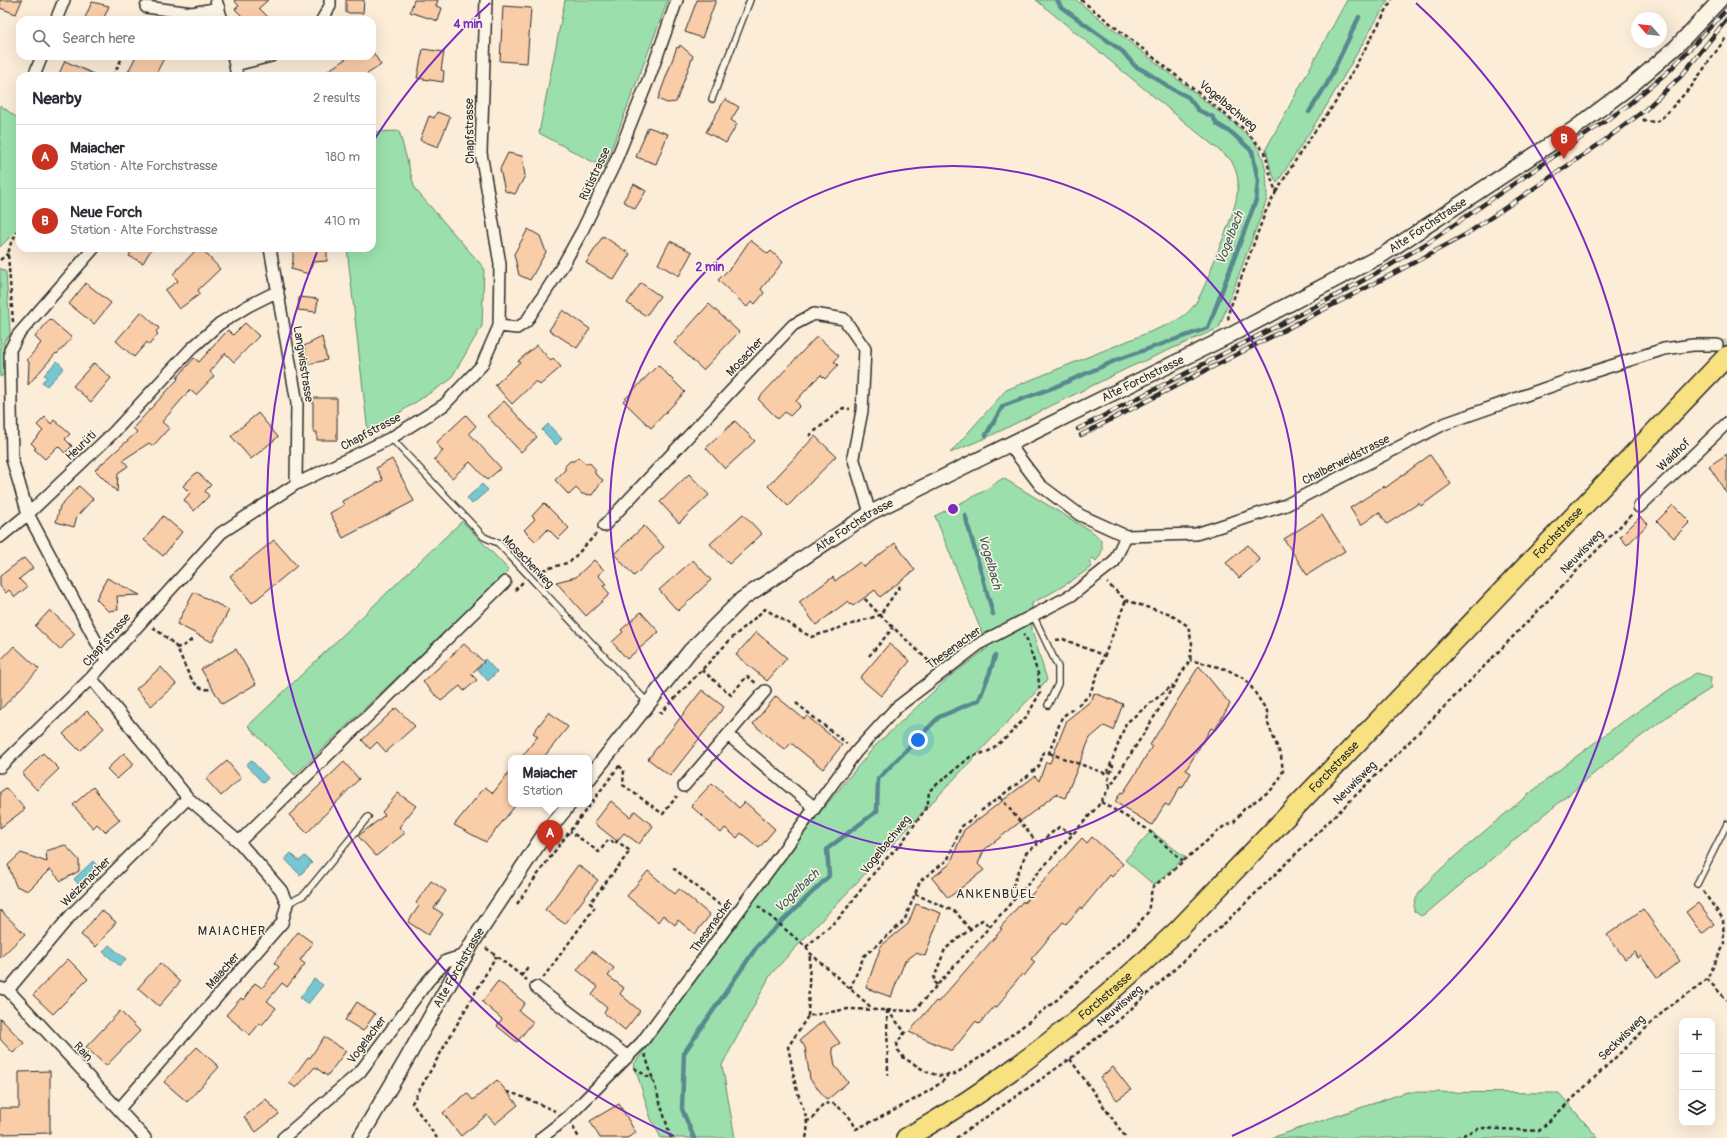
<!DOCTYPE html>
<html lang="en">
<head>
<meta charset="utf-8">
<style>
	:root { --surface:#fff; --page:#f7f7f7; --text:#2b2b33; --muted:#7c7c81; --line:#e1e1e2; --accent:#c8321e }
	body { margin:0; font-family:Pangolin,sans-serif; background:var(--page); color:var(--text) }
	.controls { position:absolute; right:12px; bottom:12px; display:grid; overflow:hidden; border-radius:8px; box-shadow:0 4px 16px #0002 }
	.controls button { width:36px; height:36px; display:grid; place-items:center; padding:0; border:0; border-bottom:1px solid var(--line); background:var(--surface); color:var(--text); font:20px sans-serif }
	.compass { position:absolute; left:1631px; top:12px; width:36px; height:36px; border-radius:50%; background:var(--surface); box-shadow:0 4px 16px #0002; rotate:298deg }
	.you { position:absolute; left:918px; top:740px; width:14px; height:14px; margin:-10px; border:3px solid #fff; border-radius:50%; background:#1a73e8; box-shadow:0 0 0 6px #1a73e833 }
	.badge { display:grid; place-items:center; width:26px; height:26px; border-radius:50%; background:var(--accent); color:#fff; font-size:13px; font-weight:700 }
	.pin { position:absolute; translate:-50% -33px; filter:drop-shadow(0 1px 2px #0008) }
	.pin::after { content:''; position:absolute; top:21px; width:14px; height:12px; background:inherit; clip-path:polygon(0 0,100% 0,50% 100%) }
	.popup { position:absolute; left:508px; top:755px; width:84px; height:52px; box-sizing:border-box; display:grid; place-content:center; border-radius:8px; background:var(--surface); filter:drop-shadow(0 1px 3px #0005); font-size:13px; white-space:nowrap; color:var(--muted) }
	.popup b { font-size:15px; color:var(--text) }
	.popup::after { content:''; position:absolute; left:50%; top:100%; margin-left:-8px; border:8px solid transparent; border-top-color:var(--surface) }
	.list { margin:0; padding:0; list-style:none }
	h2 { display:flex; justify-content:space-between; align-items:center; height:52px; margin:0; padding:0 16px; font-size:17px }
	h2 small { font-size:13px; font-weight:400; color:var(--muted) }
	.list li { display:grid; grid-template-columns:26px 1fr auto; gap:12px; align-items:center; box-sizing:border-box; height:64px; padding:0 16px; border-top:1px solid var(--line) }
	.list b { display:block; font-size:15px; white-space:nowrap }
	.list p { margin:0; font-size:13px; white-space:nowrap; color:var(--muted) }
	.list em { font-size:13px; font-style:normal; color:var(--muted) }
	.icon { flex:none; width:22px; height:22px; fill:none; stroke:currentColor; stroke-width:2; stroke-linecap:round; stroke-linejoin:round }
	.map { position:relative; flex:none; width:1727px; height:1138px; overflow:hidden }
	.search { position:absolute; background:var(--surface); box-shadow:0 4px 16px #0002; left:16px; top:16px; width:360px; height:44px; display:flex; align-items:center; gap:10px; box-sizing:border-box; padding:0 14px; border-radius:12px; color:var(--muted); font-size:15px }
	.panel { position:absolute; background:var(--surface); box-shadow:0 4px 16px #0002; left:16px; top:72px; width:360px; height:180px; border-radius:12px }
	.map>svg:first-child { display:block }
</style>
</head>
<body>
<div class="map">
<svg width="1727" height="1138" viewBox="0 0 1727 1138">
	<rect width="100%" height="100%" fill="#fcedd9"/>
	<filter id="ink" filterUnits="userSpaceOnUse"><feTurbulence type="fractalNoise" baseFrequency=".025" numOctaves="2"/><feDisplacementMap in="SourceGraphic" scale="8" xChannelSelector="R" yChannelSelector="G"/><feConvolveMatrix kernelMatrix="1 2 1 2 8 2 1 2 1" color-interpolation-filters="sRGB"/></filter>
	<g filter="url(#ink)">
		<!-- green -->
		<path fill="#9be0ac" stroke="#63866c" d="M565,0H668L604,168L539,133Z
			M1036,0H1076L1237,126C1242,131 1249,136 1253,141C1267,156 1267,181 1267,199L1219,328L1128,368L990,436L950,453L1006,390L1172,323C1181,318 1189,313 1195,304C1204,290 1209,274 1215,259C1223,237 1238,207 1238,184C1238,175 1235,168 1231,160Z
			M1347,0H1388L1327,105L1277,183L1271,171L1266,149Z
			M0,105L20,120V227L0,247Z
			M399,131L415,189L484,268L482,326L450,380L368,433L347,248H372V132Z
			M0,268L6,272L10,331V334L4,342L5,374L0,377Z
			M1003,478L1094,533C1104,541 1105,551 1096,561L1093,558L1089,562L1092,566C1073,581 1054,592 1032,603V630L1047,680L771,974L722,1065L735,1138H661L651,1119L634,1064L821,811L875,746L949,677L988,648L935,516L984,491Z
			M462,521L509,570L295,775L248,726Z
			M1696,673L1711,677L1710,689L1668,716L1615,756L1429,911L1421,916L1414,911C1414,907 1414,902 1416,899C1423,882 1459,853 1473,841C1543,781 1618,721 1696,673Z
			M1151,831L1185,857L1154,885L1125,860Z
			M1407,1092L1559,1093L1598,1138H1271Z"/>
		<!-- water -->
		<path fill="#77c7d2" stroke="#59898f" d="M57,361L64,368L47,386L42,382L47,377L44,375Z
			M548,424L562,439L556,445L542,430Z
			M482,484L488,490L472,504L467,498Z
			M485,659L497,672L488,681L476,667Z
			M251,760L268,778L263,783L246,765Z
			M291,853L299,861L305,856L312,863L300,875L285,859Z
			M93,861L99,868L79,885L74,879Z
			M109,945L126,959L120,966L103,952Z
			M314,979L323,985L308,1004L300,998Z"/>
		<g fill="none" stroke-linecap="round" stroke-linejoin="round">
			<!-- stream -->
			<path stroke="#59898f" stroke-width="4.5" d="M1309,112L1327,84L1359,17
				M986,435L1003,406L1055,387L1119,359L1208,328L1256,200L1258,181L1252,151L1232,133L1217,124L1213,117L1198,110L1188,97L1172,89L1148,73L1135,66L1122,51L1061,7L1057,0
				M965,515L993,614
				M694,1138L682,1109L684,1053L758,945L829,876L827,849L877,811L878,779L939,717L979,700L990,672L995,656"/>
		</g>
		<!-- building -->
		<path fill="#facda9" stroke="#2b2b2b" d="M0,0H22L16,14L0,8Z
			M234,0H268L259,8L271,20H246L235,9L239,6Z
			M346,0H364L363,13H346Z
			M414,0H438L436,6L442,8L438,21L410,12Z
			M697,0H716L702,38L685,32Z
			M92,2L109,6L103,20H84Z
			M503,6L531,8L527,63L500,61Z
			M680,45L693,56L676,102L667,103L658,99L677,47L679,48Z
			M423,49L444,52L441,70L444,71L443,82L417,78Z
			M373,52L381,65L364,76H320L350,56H372Z
			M136,56H165L155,76H126Z
			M65,61L98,76H58Z
			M725,99L739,107L731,120L737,124L726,143L706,132Z
			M437,112L450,117L438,147L420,140L429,116L434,118Z
			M648,127L668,134L656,164L636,157Z
			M508,153L522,156L525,176L515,194L505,191L500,169Z
			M634,184L646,191L635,209L623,201Z
			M528,229L540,236L546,252L530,280L519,275L514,254Z
			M603,236L630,254L614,280L586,263Z
			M750,240L768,254L771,251L783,262L761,289L764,293L755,304L752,301L747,307L718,280L733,265Z
			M670,241L692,252L679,276L658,264Z
			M133,248H152L143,263L129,256Z
			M198,248H201L220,269L198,290L200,294L179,309L165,290L178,281L173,274Z
			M293,248H327V261L313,262L309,274L291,269L293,262Z
			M86,283L111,303L94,324L69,304Z
			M641,283L660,296L646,316L627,303Z
			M299,297L318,299L316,312L298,310Z
			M709,304L739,332L703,370L674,343Z
			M563,310L590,329L577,348L549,330Z
			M141,312L159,328L156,332L158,334L149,345L147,342L134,357L116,341Z
			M50,319L72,338L57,354L56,353L28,385L29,362L27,360L41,343L35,337Z
			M245,323L259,336L234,362L225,353L210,372L214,376L196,395L190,390L162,422L169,428L153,446L149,443L123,460L128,466L118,473L117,492L95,470L137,432L133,428L178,379L177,378L194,358L199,362L228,330L233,335Z
			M817,336L839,356L834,362L838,365L825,379L821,375L814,381L796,401L800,406L790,416L785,412L778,419L758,399Z
			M322,337L327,360L308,364L304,346Z
			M537,345L551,361L553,358L561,367L540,385L536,381L512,404L495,385L520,362L518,361Z
			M94,363L111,378L91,402L73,386Z
			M658,365L685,392L651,428L623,401Z
			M313,398H337V440H317V432H313Z
			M504,401L537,437L521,452L487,416Z
			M258,413L278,437L251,459L231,436Z
			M466,415L476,426L469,433L501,468L487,480L470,462L452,478L434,459L443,451L436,443Z
			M45,417L51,424L54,420L70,434L65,439L72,446L65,453L58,446L45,459L34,449L36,448L31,443L43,431L37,425Z
			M735,421L755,441L725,469L706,448Z
			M815,436L836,456L788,506L768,486Z
			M1727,454V494L1709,466Z
			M1430,455L1451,484L1421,506L1419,503L1387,524L1379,512L1361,525L1350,508L1384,486L1385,488Z
			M578,457L586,464L590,463L595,469V474L603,480L592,495L582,494L576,488L569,495L555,480L565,470V466L570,461H574Z
			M392,459L414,501L343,538L330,513L344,505L342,501L383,480L376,468Z
			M197,472L211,485L205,491L209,496L194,511L184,500L190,493L183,486Z
			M689,474L709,495L679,523L660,502Z
			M79,486L93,499L77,516L74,527L56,522L60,506Z
			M544,503L569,528L558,539L548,529L536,542L524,530L535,519L532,516Z
			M1673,505L1690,522L1674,538L1657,521Z
			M743,514L762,534L729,564L710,544Z
			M1322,515L1345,551L1307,575L1284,539Z
			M163,516L182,532L163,556L144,540Z
			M1640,517L1648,524L1627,545L1620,537Z
			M644,526L664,547L634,576L614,554Z
			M274,540L297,566L252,603L230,576Z
			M895,543L915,570L880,597L875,590L853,606L848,601L816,625L799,602L833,577L835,581L860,562L864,567Z
			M1248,545L1260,560L1239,578L1226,563Z
			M24,558L33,568L19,579L27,587L15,597L9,590L6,593L0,586V576Z
			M594,560L604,570L598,575L606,584L603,586L610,594L586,616L556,582L576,577Z
			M693,560L711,580L678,611L659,590Z
			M107,578L140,595L117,596L118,610L108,611L96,599Z
			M194,592L229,610L212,642L177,624Z
			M50,610L75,634L60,650L35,626Z
			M641,612L659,632L627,659L612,642L623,632L621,630Z
			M756,632L787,658L767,681L736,655Z
			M464,644L484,662L471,674L477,680L464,691L460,686L441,701L423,682Z
			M889,644L910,661L881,696L860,678Z
			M14,646L39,669L0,710V661Z
			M236,649L256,684L222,704L201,669Z
			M1199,666L1230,704L1215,730L1211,728L1186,770L1191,773L1182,788L1180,787L1169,806L1165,804L1152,825L1115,802L1121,792L1123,793L1136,773L1152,746L1150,745Z
			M161,667L176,684L151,706L136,689Z
			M702,690L724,707L670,776L648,759Z
			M1094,693L1123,704L1113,730L1104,726L1090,738L1065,798L1056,794L984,850L978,864L984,870L948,898L932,878L950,864L964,830L1035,776L1039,781L1046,762L1050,763L1067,720L1092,700Z
			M776,696L804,719L807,716L842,745L823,769L791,743L785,750L753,724Z
			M396,708L415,726L386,752L377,742L370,749L362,740Z
			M87,711L104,728L80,751L63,734Z
			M549,712L568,727L543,758H521L538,736L533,733Z
			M43,753L59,769L37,790L22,774Z
			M124,753L134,764L117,779L107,769Z
			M227,761L241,778L221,796L206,779Z
			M344,762L359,779L307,833L289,815Z
			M511,770V804L515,806L486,842L454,825L485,787L493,793Z
			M712,783L739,808L745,802L775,829L759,848L741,833L737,838L725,828L721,833L691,806Z
			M93,787L120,820L105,832L97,824L93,828L73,805Z
			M6,788L25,809L0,828V792Z
			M398,793L416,806L399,827L405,833L376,856L358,836L385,815L382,812Z
			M611,801L630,817L635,811L653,826L639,844L624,833L617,841L594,823Z
			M1092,837L1123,864L1112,877L1110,875L1082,909L1081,907L1066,924L1063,922L1031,959L1035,962L1024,976L1022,974L1006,993L1007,995L996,1008L994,1007L979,1024L976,1021L952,1051L909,1032L936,1001L938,1002L953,985L1002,929L1000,928L1023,901L1024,903L1082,838L1087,843Z
			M65,845L79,860V871L61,881L50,869L28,891L16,886L8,865L21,853L47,862L46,851Z
			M578,865L598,880L565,924L545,910Z
			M648,871L675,894L679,889L710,915L695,934L678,920L675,925L663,915L658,922L627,896Z
			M431,881L446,891L434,908L443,914L428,935L408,922L419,906L416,903Z
			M1698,903L1714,924L1702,934L1686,912Z
			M916,904L941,913L925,956L916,953L905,961L891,997L866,988L881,946L908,924Z
			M1643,909L1680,961L1657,978L1641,956L1638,958L1635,952L1625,959L1607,935Z
			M0,910L25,934L0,958Z
			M101,910L116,922L96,947L81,935Z
			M298,932L313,943L300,960L305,964L287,987L282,983L267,1001L276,1008L262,1025L260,1023L250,1035L226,1015L241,998L243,1000L255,983L262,988L279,967L274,963Z
			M592,951L614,968L608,976L624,988L620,994L640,1011L625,1030L604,1013L607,1008L592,995L598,987L577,970Z
			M68,959L88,979L53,1014L33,995Z
			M160,963L180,982L159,1006L138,988Z
			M498,981L525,1003L519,1011L533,1022L517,1042L497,1026L502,1019L482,1002Z
			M357,1002L375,1014L363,1031L345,1020Z
			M120,1011L140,1031L106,1066L86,1047Z
			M0,1018L24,1043L13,1053L0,1039Z
			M823,1021L840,1043L832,1048L835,1066L848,1082L827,1100L810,1079L805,1047L800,1040Z
			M324,1037L346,1051L327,1076L315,1067L296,1088L289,1083L308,1057L310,1058Z
			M197,1047L219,1067L187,1102L164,1082Z
			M1113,1067L1131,1090L1117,1100L1100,1078Z
			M50,1071V1133L0,1134V1108H19V1072Z
			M497,1080L518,1105L495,1124L487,1115L461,1136L443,1113L467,1093L473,1100Z
			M266,1099L279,1114L256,1132L244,1117Z
			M619,1104L636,1133L627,1138H600L590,1121Z"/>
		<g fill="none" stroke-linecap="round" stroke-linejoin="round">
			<!-- minor-tunnel -->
			<path stroke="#d2c6b6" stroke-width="11" stroke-dasharray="11 5.5" stroke-linecap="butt" d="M1717,345H1727"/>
			<!-- service casing -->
			<g stroke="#2b2b2b" stroke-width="8">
				<path id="service" d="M712,99L750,0
					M391,438L484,537L498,543L648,703
					M1033,615L1058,667V684L1048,705
					M1697,884L1727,824
					M287,904L304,895L368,817"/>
			</g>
			<!-- minor casing -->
			<g stroke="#2b2b2b" stroke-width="14">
				<path id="minor" d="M216,0L222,20
					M146,7L192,13L219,8
					M56,20L64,0
					M322,20L330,6V0
					M233,56L237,76
					M235,65L271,56
					M34,76L42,56
					M270,248L297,403L296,484
					M499,326L517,328L526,322L563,265L582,231L614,165L651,73L677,0
					M1009,444L1040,485L1080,515L1126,536L1196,534L1286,505L1444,424L1580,376L1664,349L1693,345H1717
					M1639,507L1727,423
					M604,526L793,325L814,314L844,319L865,349L862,411L853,457L870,513
					M0,537L28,514L12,459L10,350L18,335L94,248
					M106,660L28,514L114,432L191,349L219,324L248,306L278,291
					M91,678L188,798L239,842L281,890L287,904L282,923L119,1109
					M728,735L815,808
					M0,767L91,678L221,533L296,484L391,438L444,405L482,365L499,326L500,264L481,153L486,0
					M684,786L765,691
					M239,842L505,582
					M536,987L628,1057
					M0,988L8,990L145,1138
					M8,990L71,915L188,798
					M283,1138L360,1072L428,981L446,961L465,955
					M541,1138L568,1117L642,1042L856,752L896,708L982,642L1072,595L1114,562L1126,536"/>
			</g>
			<!-- tertiary casing -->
			<g stroke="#2b2b2b" stroke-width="17">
				<g id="tertiary">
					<path id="s1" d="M589,778L690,651L742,599L870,513L1227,337L1384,254L1575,128L1631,86L1676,47L1720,0"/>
					<path id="s2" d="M360,1138L405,1062L474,940L544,835L569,804"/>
				</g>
			</g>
			<!-- trunk casing -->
			<g stroke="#2b2b2b" stroke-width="22">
				<g id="trunk">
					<path id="s3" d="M906,1138C1006,1082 1094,1010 1177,931L1727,356"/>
				</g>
			</g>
			<!-- path -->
			<path stroke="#2b2b2b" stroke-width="2.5" stroke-dasharray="4 3" stroke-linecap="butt" d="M1081,0L1245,130L1265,152L1271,178L1276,192L1265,213L1229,311L1228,321
				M113,76L123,56
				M1643,119L1645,121L1656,122L1662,118L1691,87L1727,36
				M1276,192L1305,145L1335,103L1392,0
				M0,260L8,254
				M13,322L8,254L11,243L20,227
				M809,436L843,408L850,409
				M536,572L570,562L596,534
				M900,586L880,615L934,666
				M515,590L523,582
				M153,627C160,633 171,640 177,648C184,660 191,693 210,689
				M1056,640L1063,639L1105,656
				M176,648L185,645L194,638
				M869,656L893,628
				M702,670L731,695L747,676L757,684
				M796,703L847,744
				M1078,705L1089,696L1126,600
				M659,712L661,713L731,639L765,609L811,637L880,615L864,598
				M1049,753L1107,774L1126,723L1173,685
				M619,766L624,770L623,785L663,814L677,796
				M1032,772L1039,766L1044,752L1049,753L1062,717L1074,708
				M1110,787L1108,780L1113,766L1110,765
				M1000,797L1038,844L1059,827L1073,834
				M1101,802L1147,829L1183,861
				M981,811L1029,775
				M948,859L961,827L978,814
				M673,868L725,909
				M915,894L956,912L970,930
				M1014,900L1011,891L1026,853L1038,844
				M517,904C549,857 585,812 619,766L617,765
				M758,906L806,947L810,953L873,1009
				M905,919L920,881L946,861
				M806,947L840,917L880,865L900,845L925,810L928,802L929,791L970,757L989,751L1006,738L1027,716L1040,693L1038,674L1026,637L1023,635
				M486,948L527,980
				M521,976L527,968L525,967
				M543,978L595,907L590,903L630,851L617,841L615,844L609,839L599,852L570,831
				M1707,979L1727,1000
				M937,985L933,981L945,949L982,920L990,926
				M850,989L864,956L903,922
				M887,1010L905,1032L897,1043L898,1050L904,1058L927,1072L940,1076L955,1074L997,1046L1058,999L1135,928L1148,912L1152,888L1223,827L1234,822L1244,809L1271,790L1279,780L1283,771L1281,756L1268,724L1267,711L1248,682L1243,678L1226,669L1190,660
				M887,1010L888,1076
				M808,1016L810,953
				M645,1054L671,1138
				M1070,1059L1126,1138
				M634,1068L653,1080
				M507,1092L518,1095L555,1111
				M806,1121L812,1120L823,1104L832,1103C843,1109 851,1117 856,1129C870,1123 943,1087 947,1076
				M573,1127L579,1138
				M437,1138L412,1103L496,956
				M806,1138C811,1120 800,1103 796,1087C793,1074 791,1060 788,1047L808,1016L848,1009L914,1011L1098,806L1190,660L1192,643L1188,626L1168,613L1146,607L1126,600L1107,583
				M956,1138L1070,1059L1119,1020L1223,925L1347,804L1466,685L1632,514
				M1456,1138L1480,1128L1539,1131L1668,1007L1690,993L1707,979L1724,945L1723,919L1702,890"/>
			<!-- service -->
			<use href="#service" stroke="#fcf5e5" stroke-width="5.5"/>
			<!-- minor -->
			<use href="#minor" stroke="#fcf5e5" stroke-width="11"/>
			<!-- tertiary -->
			<use href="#tertiary" stroke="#fcf5e5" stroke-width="14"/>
			<!-- trunk -->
			<use href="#trunk" stroke="#f8e181" stroke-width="19"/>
			<!-- rail casing -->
			<g stroke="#2b2b2b" stroke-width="4.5">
				<path id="rail" d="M1078,429L1337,295L1387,267L1429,242L1623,109L1670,70L1727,9
					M1081,435L1402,269L1465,235L1601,143L1645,110L1682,75L1727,19"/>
			</g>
			<!-- rail -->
			<use href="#rail" stroke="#fcf5e5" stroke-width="3" stroke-dasharray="9" stroke-linecap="butt"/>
		</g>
	</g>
	<!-- distance rings -->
	<g fill="none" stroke="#7b2cbf" stroke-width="2">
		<circle cx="953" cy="509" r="343"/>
		<path d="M674 1136A686 686 0 0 1 317 252M374 140A686 686 0 0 1 490 3M1416 3A686 686 0 0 1 1232 1136"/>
	</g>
	<g text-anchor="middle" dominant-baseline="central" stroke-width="3" stroke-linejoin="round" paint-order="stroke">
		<!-- street labels -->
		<g font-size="12" fill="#2b2b2b" stroke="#fcf5e5">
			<text transform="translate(1228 106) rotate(40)">Vogelbachweg</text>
			<text transform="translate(470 131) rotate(-91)">Chapfstrasse</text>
			<text transform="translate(595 174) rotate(-65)">Rütistrasse</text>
			<text stroke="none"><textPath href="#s1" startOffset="1018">Alte Forchstrasse</textPath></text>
			<text transform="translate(745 357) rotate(-47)">Mosacher</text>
			<text transform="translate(303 364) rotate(81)">Langwisstrasse</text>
			<text stroke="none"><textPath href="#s1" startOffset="694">Alte Forchstrasse</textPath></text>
			<text transform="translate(371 432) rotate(-28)">Chapfstrasse</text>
			<text transform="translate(81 446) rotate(-43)">Heurüti</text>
			<text transform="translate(1674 455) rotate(-44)">Waidhof</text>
			<text transform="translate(1346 460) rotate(-27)">Chalberweidstrasse</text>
			<text stroke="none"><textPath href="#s1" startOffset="370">Alte Forchstrasse</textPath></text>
			<text stroke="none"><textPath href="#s3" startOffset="893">Forchstrasse</textPath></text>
			<text transform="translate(1582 552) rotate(-46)">Neuwisweg</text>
			<text transform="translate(528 562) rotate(46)">Mosacherweg</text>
			<text transform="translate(107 640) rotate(-49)">Chapfstrasse</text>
			<text transform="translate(954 648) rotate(-36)">Thesenacher</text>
			<text stroke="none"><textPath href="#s3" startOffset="569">Forchstrasse</textPath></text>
			<text transform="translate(1355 783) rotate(-45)">Neuwisweg</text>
			<text transform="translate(886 845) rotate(-51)">Vogelbachweg</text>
			<text transform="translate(86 882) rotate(-45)">Weizenacher</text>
			<text transform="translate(712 926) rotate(-54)">Thesenacher</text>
			<text stroke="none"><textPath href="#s2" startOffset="197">Alte Forchstrasse</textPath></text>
			<text transform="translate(223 971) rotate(-49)">Maiacher</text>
			<text stroke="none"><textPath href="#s3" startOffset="245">Forchstrasse</textPath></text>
			<text transform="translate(1120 1006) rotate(-41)">Neuwisweg</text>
			<text transform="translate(1622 1038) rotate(-44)">Seckwisweg</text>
			<text transform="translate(367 1040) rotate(-53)">Vogelacher</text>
			<text transform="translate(83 1052) rotate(47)">Rain</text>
		</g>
		<!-- water labels -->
		<g font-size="13" font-style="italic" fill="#425a5d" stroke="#fcf5e5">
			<text transform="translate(1230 238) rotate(-69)">Vogelbach</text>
			<text transform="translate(990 562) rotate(74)">Vogelbach</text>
			<text transform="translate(797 891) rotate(-44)">Vogelbach</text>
		</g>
		<!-- neighbourhood labels -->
		<g font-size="13" letter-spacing="1" fill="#2b2b2b" stroke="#fcf5e5">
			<text x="996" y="894">ANKENBÜEL</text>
			<text x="232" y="931">MAIACHER</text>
		</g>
	</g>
	<circle cx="953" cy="509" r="6" fill="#7b2cbf" stroke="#fcf5e5" stroke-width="2"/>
	<g font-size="12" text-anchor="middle" font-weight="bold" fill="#7b2cbf" stroke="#fcf5e5" stroke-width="3" stroke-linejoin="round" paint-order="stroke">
		<text x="468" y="28">4 min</text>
		<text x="710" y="271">2 min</text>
	</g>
</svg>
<div class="controls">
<button>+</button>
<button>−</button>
<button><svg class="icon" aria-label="layers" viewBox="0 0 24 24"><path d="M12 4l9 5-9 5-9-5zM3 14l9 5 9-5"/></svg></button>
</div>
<svg class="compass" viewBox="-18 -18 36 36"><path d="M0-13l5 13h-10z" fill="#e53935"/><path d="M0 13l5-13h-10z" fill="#7c7c81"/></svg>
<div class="you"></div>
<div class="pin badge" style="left:550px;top:853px">A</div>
<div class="popup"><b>Maiacher</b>Station</div>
<div class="pin badge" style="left:1564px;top:159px">B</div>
<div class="search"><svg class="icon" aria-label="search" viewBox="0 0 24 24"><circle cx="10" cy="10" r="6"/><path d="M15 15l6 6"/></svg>Search here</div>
<section class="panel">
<h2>Nearby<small>2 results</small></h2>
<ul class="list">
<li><span class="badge">A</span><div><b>Maiacher</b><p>Station · Alte Forchstrasse</p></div><em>180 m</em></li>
<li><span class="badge">B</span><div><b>Neue Forch</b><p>Station · Alte Forchstrasse</p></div><em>410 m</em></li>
</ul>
</section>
</div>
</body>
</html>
